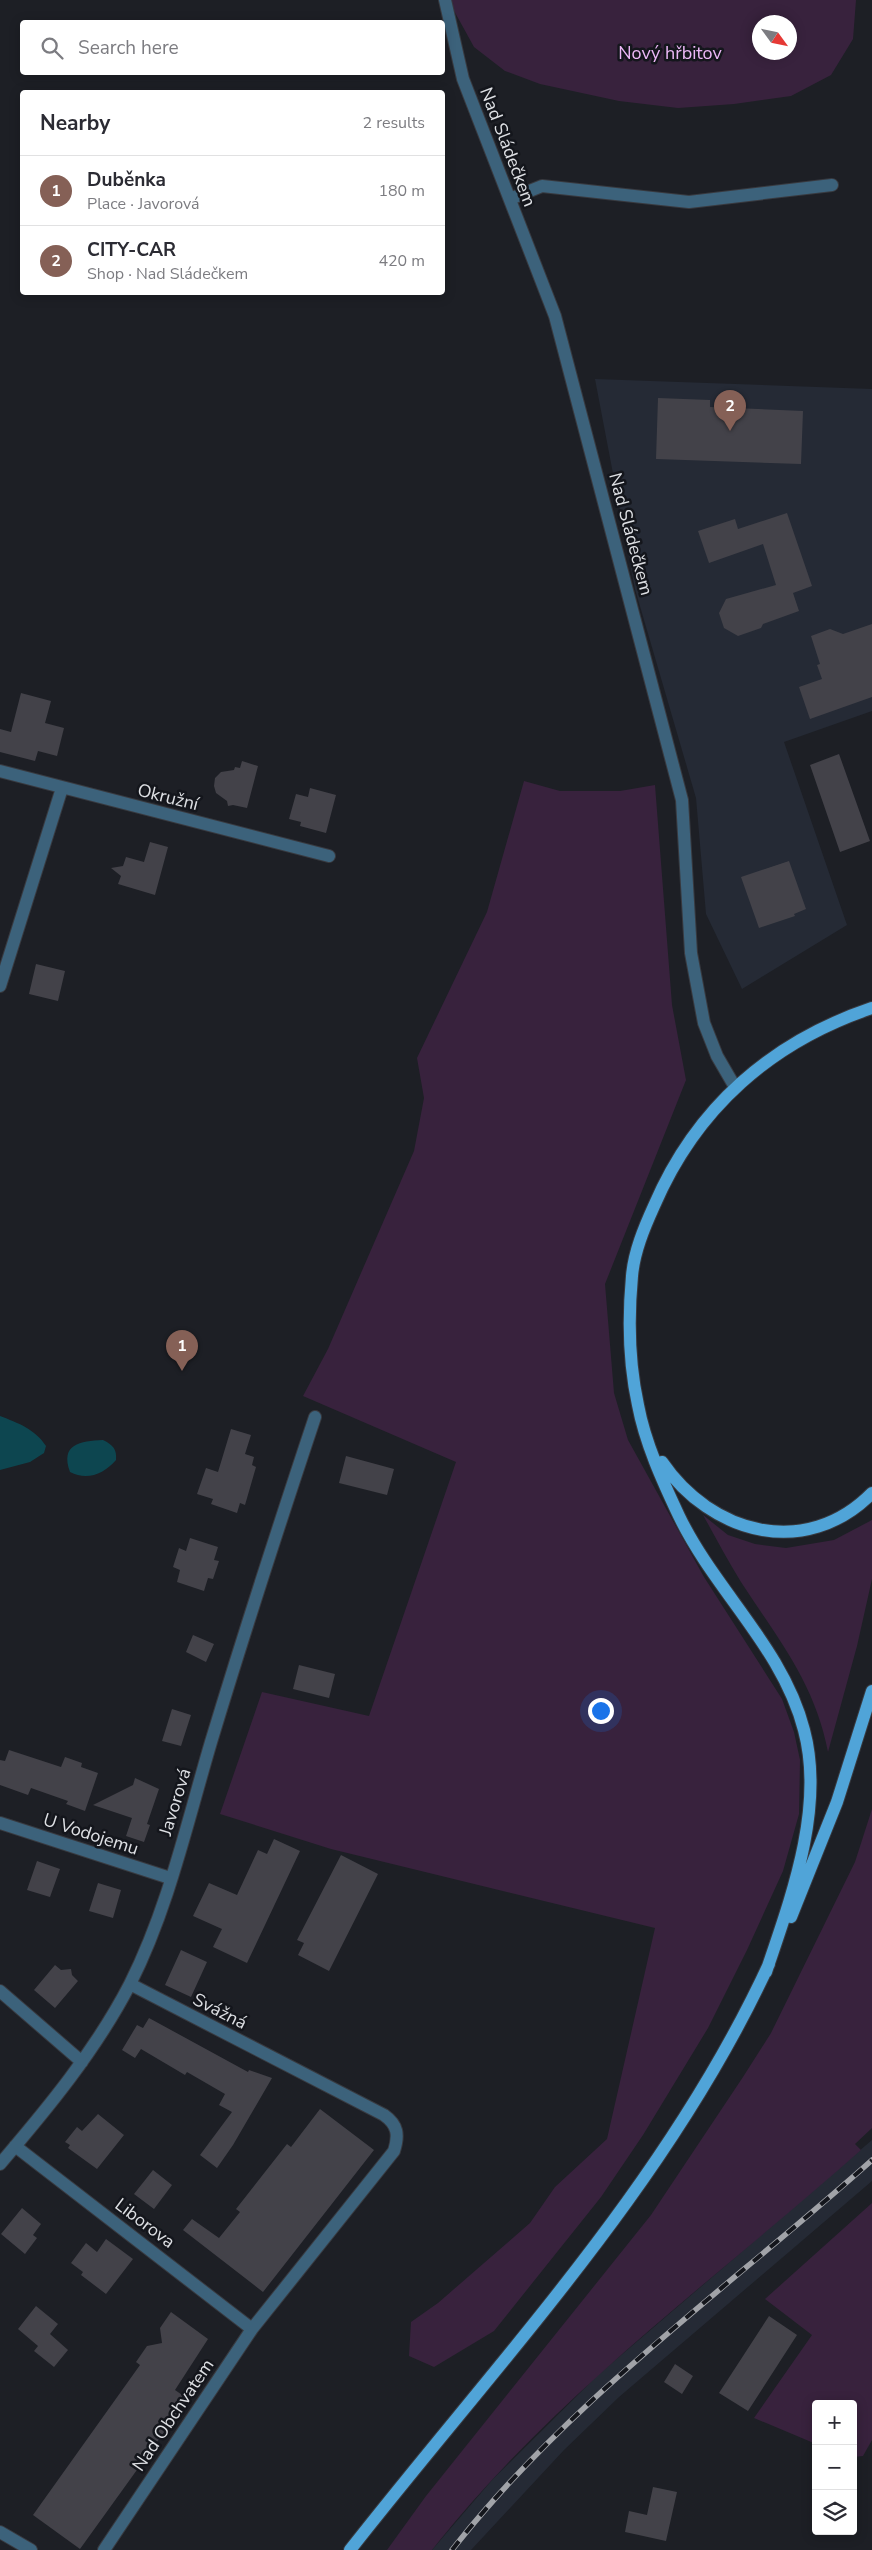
<!DOCTYPE html>
<html lang="en">
<head>
<meta charset="utf-8">
<style>
	:root { --surface:#fff; --page:#f2f2f3; --text:#2b2b33; --muted:#7c7c81; --line:#e1e1e2; --accent:#856056 }
	body { margin:0; font-family:"Nunito Sans",sans-serif; background:var(--page); color:var(--text) }
	.controls { position:absolute; right:15px; bottom:15px; display:grid; overflow:hidden; border-radius:5px; box-shadow:0 2px 12px #0003 }
	.controls button { width:45px; height:45px; display:grid; place-items:center; padding:0; border:0; border-bottom:1px solid var(--line); background:var(--surface); color:var(--text); font:25px sans-serif }
	.compass { position:absolute; left:752px; top:15px; width:45px; height:45px; border-radius:50%; background:var(--surface); box-shadow:0 2px 12px #0003; rotate:123deg }
	.you { position:absolute; left:600px; top:1710px; width:18px; height:18px; margin:-12px; border:4px solid #fff; border-radius:50%; background:#1a73e8; box-shadow:0 0 0 8px #1a73e833 }
	.badge { display:grid; place-items:center; width:32px; height:32px; border-radius:50%; background:var(--accent); color:#fff; font-size:16px; font-weight:700 }
	.pin { position:absolute; translate:-50% -41px; filter:drop-shadow(0 1px 2px #0008) }
	.pin::after { content:''; position:absolute; top:26px; width:18px; height:15px; background:inherit; clip-path:polygon(0 0,100% 0,50% 100%) }
	.list { margin:0; padding:0; list-style:none }
	h2 { display:flex; justify-content:space-between; align-items:center; height:65px; margin:0; padding:0 20px; font-size:21px }
	h2 small { font-size:16px; font-weight:400; color:var(--muted) }
	.list li { display:grid; grid-template-columns:32px 1fr auto; gap:15px; align-items:center; box-sizing:border-box; height:70px; padding:0 20px; border-top:1px solid var(--line) }
	.list b { display:block; font-size:19px; white-space:nowrap }
	.list p { margin:0; font-size:16px; white-space:nowrap; color:var(--muted) }
	.list em { font-size:16px; font-style:normal; color:var(--muted) }
	.icon { flex:none; width:28px; height:28px; fill:none; stroke:currentColor; stroke-width:2; stroke-linecap:round; stroke-linejoin:round }
	.map { position:relative; flex:none; width:872px; height:2550px; overflow:hidden }
	.search { position:absolute; background:var(--surface); box-shadow:0 2px 12px #0003; left:20px; top:20px; width:425px; height:55px; display:flex; align-items:center; gap:12px; box-sizing:border-box; padding:0 18px; border-radius:5px; color:var(--muted); font-size:19px }
	.panel { position:absolute; background:var(--surface); box-shadow:0 2px 12px #0003; left:20px; top:90px; width:425px; height:205px; border-radius:5px }
	.map>svg:first-child { display:block }
</style>
</head>
<body>
<div class="map">
<svg width="872" height="2550" viewBox="0 0 872 2550">
	<rect width="100%" height="100%" fill="#1d1f25"/>
	<!-- built -->
	<path fill="#252a35" d="M595,379L872,389V711L784,742L847,925L742,989L706,914L696,798L635,589Z
		M872,2140V2181L619,2397L564,2450L471,2550H432L493,2479L598,2375Z"/>
	<!-- green -->
	<path fill="#38223d" fill-rule="evenodd" d="M451,0H856L853,39L831,75L791,96L734,104L678,108L619,101L540,84L505,71L474,47L452,7ZM760,22H790V52H760Z
		M524,781L560,791H620L655,785L672,1005L686,1080L605,1284L614,1393L628,1440L704,1577L782,1699L794,1732L800,1760L799,1814L783,1871L747,1950L708,2028L643,2135L601,2197L494,2331L434,2367L409,2356L411,2322L438,2303L530,2223L555,2187L607,2139L655,1928L331,1849L220,1814L262,1692L369,1716L456,1462L303,1396L328,1349L414,1151L424,1098L417,1058L487,912Z
		M703,1515L728,1535L755,1544L786,1548L834,1540L872,1520V1579L857,1646L828,1752C815,1683 778,1639 741,1582C728,1561 716,1538 703,1515Z
		M872,1809V2128L855,2144L861,2150C715,2280 554,2395 432,2550H387L426,2496L651,2215L743,2077L771,2033L855,1862Z
		M872,2203V2440L863,2456L853,2457V2404H816V2444L754,2418L812,2335L765,2299Z"/>
	<!-- water -->
	<path fill="#0d4650" d="M0,1416C18,1423 35,1429 46,1446L44,1453L30,1462L0,1470Z
		M103,1440C113,1445 117,1449 116,1460C104,1474 87,1481 70,1472C60,1444 80,1441 103,1440Z"/>
	<!-- building -->
	<path fill="#434249" d="M658,398L710,400V407L803,411L801,464L656,459Z
		M787,513L812,586L793,593L799,611L763,624L761,628L738,636L724,628L719,613L726,599L776,585L763,544L709,563L698,531L735,519L738,529Z
		M872,624V697L810,719L799,687L822,679L817,665L820,664L811,636L830,629L843,634Z
		M21,693L51,701L45,723L64,728L57,756L38,751L35,761L0,752V729L11,732Z
		M839,754L870,841L840,852L810,765Z
		M242,761L258,766L247,808L233,805L228,806L227,801L216,793L214,786L215,778L221,772L234,770L235,767L240,768Z
		M310,788L336,795L326,833L300,826L301,822L289,819L296,794L308,797Z
		M150,842L168,847L155,895L118,884L121,876L111,868L123,866L126,857L144,862Z
		M789,861L806,909L794,914L795,916L759,928L741,877Z
		M36,964L65,971L58,1001L29,994Z
		M231,1429L251,1435L245,1454L254,1457L252,1465L256,1467L245,1505L240,1503L237,1513L211,1504L213,1499L197,1494L206,1468L218,1472Z
		M346,1456L394,1469L387,1495L339,1483Z
		M190,1538L218,1547L214,1560L219,1561L213,1579L208,1578L204,1591L177,1582L180,1570L173,1567L179,1548L186,1551Z
		M193,1635L214,1644L206,1662L186,1652Z
		M299,1665L335,1674L329,1698L293,1689Z
		M172,1709L191,1715L181,1746L162,1741Z
		M9,1750L61,1767L65,1757L82,1763L81,1767L98,1773L85,1811L66,1804L68,1801L31,1788L28,1795L0,1785V1760L5,1761Z
		M135,1778L159,1789L147,1824L150,1825L144,1842L126,1836L132,1818L93,1805L133,1785Z
		M274,1839L300,1851L247,1963L213,1947L222,1929L193,1916L209,1883L237,1895L258,1850L267,1854Z
		M341,1855L378,1874L329,1971L298,1955L304,1943L297,1940Z
		M37,1861L60,1869L50,1897L27,1890Z
		M98,1883L121,1890L113,1918L89,1911Z
		M181,1950L207,1962L191,1997L165,1985Z
		M55,1965L61,1970L71,1969L72,1975L78,1981L55,2008L34,1990Z
		M149,2018L248,2072L249,2070L272,2078L233,2145L217,2168L200,2155L232,2112L219,2105L225,2094L187,2072L185,2075L141,2049L135,2058L122,2050L137,2025L143,2028Z
		M320,2109L374,2150L263,2292L183,2230L192,2219L219,2238L240,2212L236,2209L287,2144L291,2147Z
		M98,2114L124,2135L97,2169L68,2148L70,2145L65,2142L77,2127L82,2131Z
		M153,2170L172,2185L154,2209L134,2194Z
		M22,2208L41,2224L33,2235L37,2238L25,2254L1,2234Z
		M106,2239L133,2259L106,2294L81,2275L83,2272L71,2263L86,2243L97,2252Z
		M36,2306L58,2324L50,2334L68,2350L54,2367L34,2351L38,2346L18,2329Z
		M171,2312L208,2339L175,2390L188,2399L80,2549L33,2515L140,2365L136,2362L147,2346L162,2343L160,2328Z
		M769,2316L797,2335L748,2411L719,2393Z
		M675,2364L693,2376L682,2394L664,2382Z
		M653,2487L677,2492L666,2541L625,2532L629,2511L647,2515Z"/>
	<g fill="none" stroke-linecap="round" stroke-linejoin="round">
		<!-- minor casing -->
		<g stroke="#383a40" stroke-width="14">
			<path id="minor" d="M445,0L463,79L555,316L682,800L691,953L704,1023L717,1056L735,1087
				M510,199L542,186L689,202L832,185
				M0,771L329,856
				M0,986L62,788
				M0,1823L170,1878
				M0,1991L82,2062
				M15,2146L252,2329
				M0,2164C47,2109 96,2050 130,1984C168,1909 187,1823 211,1742C244,1633 279,1525 315,1417
				M0,2532L31,2550
				M104,2550L252,2329L394,2151C399,2135 398,2125 384,2115L130,1984"/>
		</g>
		<!-- major casing -->
		<g stroke="#383a40" stroke-width="14">
			<path id="major" d="M662,1462C711,1534 806,1560 872,1493
				M791,1917L837,1802L872,1691
				M766,1972C791,1898 825,1808 804,1730C783,1648 715,1591 679,1516C663,1482 645,1443 638,1405C629,1364 628,1319 632,1276C634,1252 644,1228 654,1206C696,1108 771,1042 872,1008
				M350,2550C498,2361 667,2185 769,1964"/>
		</g>
		<!-- minor -->
		<use href="#minor" stroke="#3c627b" stroke-width="12"/>
		<!-- major -->
		<use href="#major" stroke="#50a4d8" stroke-width="12"/>
		<!-- rail casing -->
		<g stroke="#a1a3a8" stroke-width="5.5">
			<path id="rail" d="M452,2550C570,2399 730,2287 872,2160"/>
		</g>
		<!-- rail -->
		<use href="#rail" stroke="#14161c" stroke-width="4" stroke-dasharray="11" stroke-linecap="butt"/>
	</g>
	<g text-anchor="middle" dominant-baseline="central" stroke-width="5" stroke-linejoin="round" paint-order="stroke">
		<!-- park labels -->
		<g font-size="18" fill="#ecb8f7" stroke="#14161c">
			<text x="670" y="53">Nový hřbitov</text>
		</g>
		<!-- street labels -->
		<g font-size="18" fill="#dee0e4" stroke="#14161c">
			<text transform="translate(508 147) rotate(69)">Nad Sládečkem</text>
			<text transform="translate(631 534) rotate(75)">Nad Sládečkem</text>
			<text transform="translate(168 797) rotate(14)">Okružní</text>
			<text transform="translate(175 1802) rotate(-73)">Javorová</text>
			<text transform="translate(91 1834) rotate(18)">U Vodojemu</text>
			<text transform="translate(220 2011) rotate(27)">Svážná</text>
			<text transform="translate(145 2223) rotate(37)">Liborova</text>
			<text transform="translate(173 2415) rotate(-56)">Nad Obchvatem</text>
		</g>
	</g>
</svg>
<div class="controls">
<button>+</button>
<button>−</button>
<button><svg class="icon" aria-label="layers" viewBox="0 0 24 24"><path d="M12 4l9 5-9 5-9-5zM3 14l9 5 9-5"/></svg></button>
</div>
<svg class="compass" viewBox="-18 -18 36 36"><path d="M0-13l5 13h-10z" fill="#e53935"/><path d="M0 13l5-13h-10z" fill="#7c7c81"/></svg>
<div class="you"></div>
<div class="pin badge" style="left:182px;top:1371px">1</div>
<div class="pin badge" style="left:730px;top:431px">2</div>
<div class="search"><svg class="icon" aria-label="search" viewBox="0 0 24 24"><circle cx="10" cy="10" r="6"/><path d="M15 15l6 6"/></svg>Search here</div>
<section class="panel">
<h2>Nearby<small>2 results</small></h2>
<ul class="list">
<li><span class="badge">1</span><div><b>Duběnka</b><p>Place · Javorová</p></div><em>180 m</em></li>
<li><span class="badge">2</span><div><b>CITY-CAR</b><p>Shop · Nad Sládečkem</p></div><em>420 m</em></li>
</ul>
</section>
</div>
</body>
</html>
